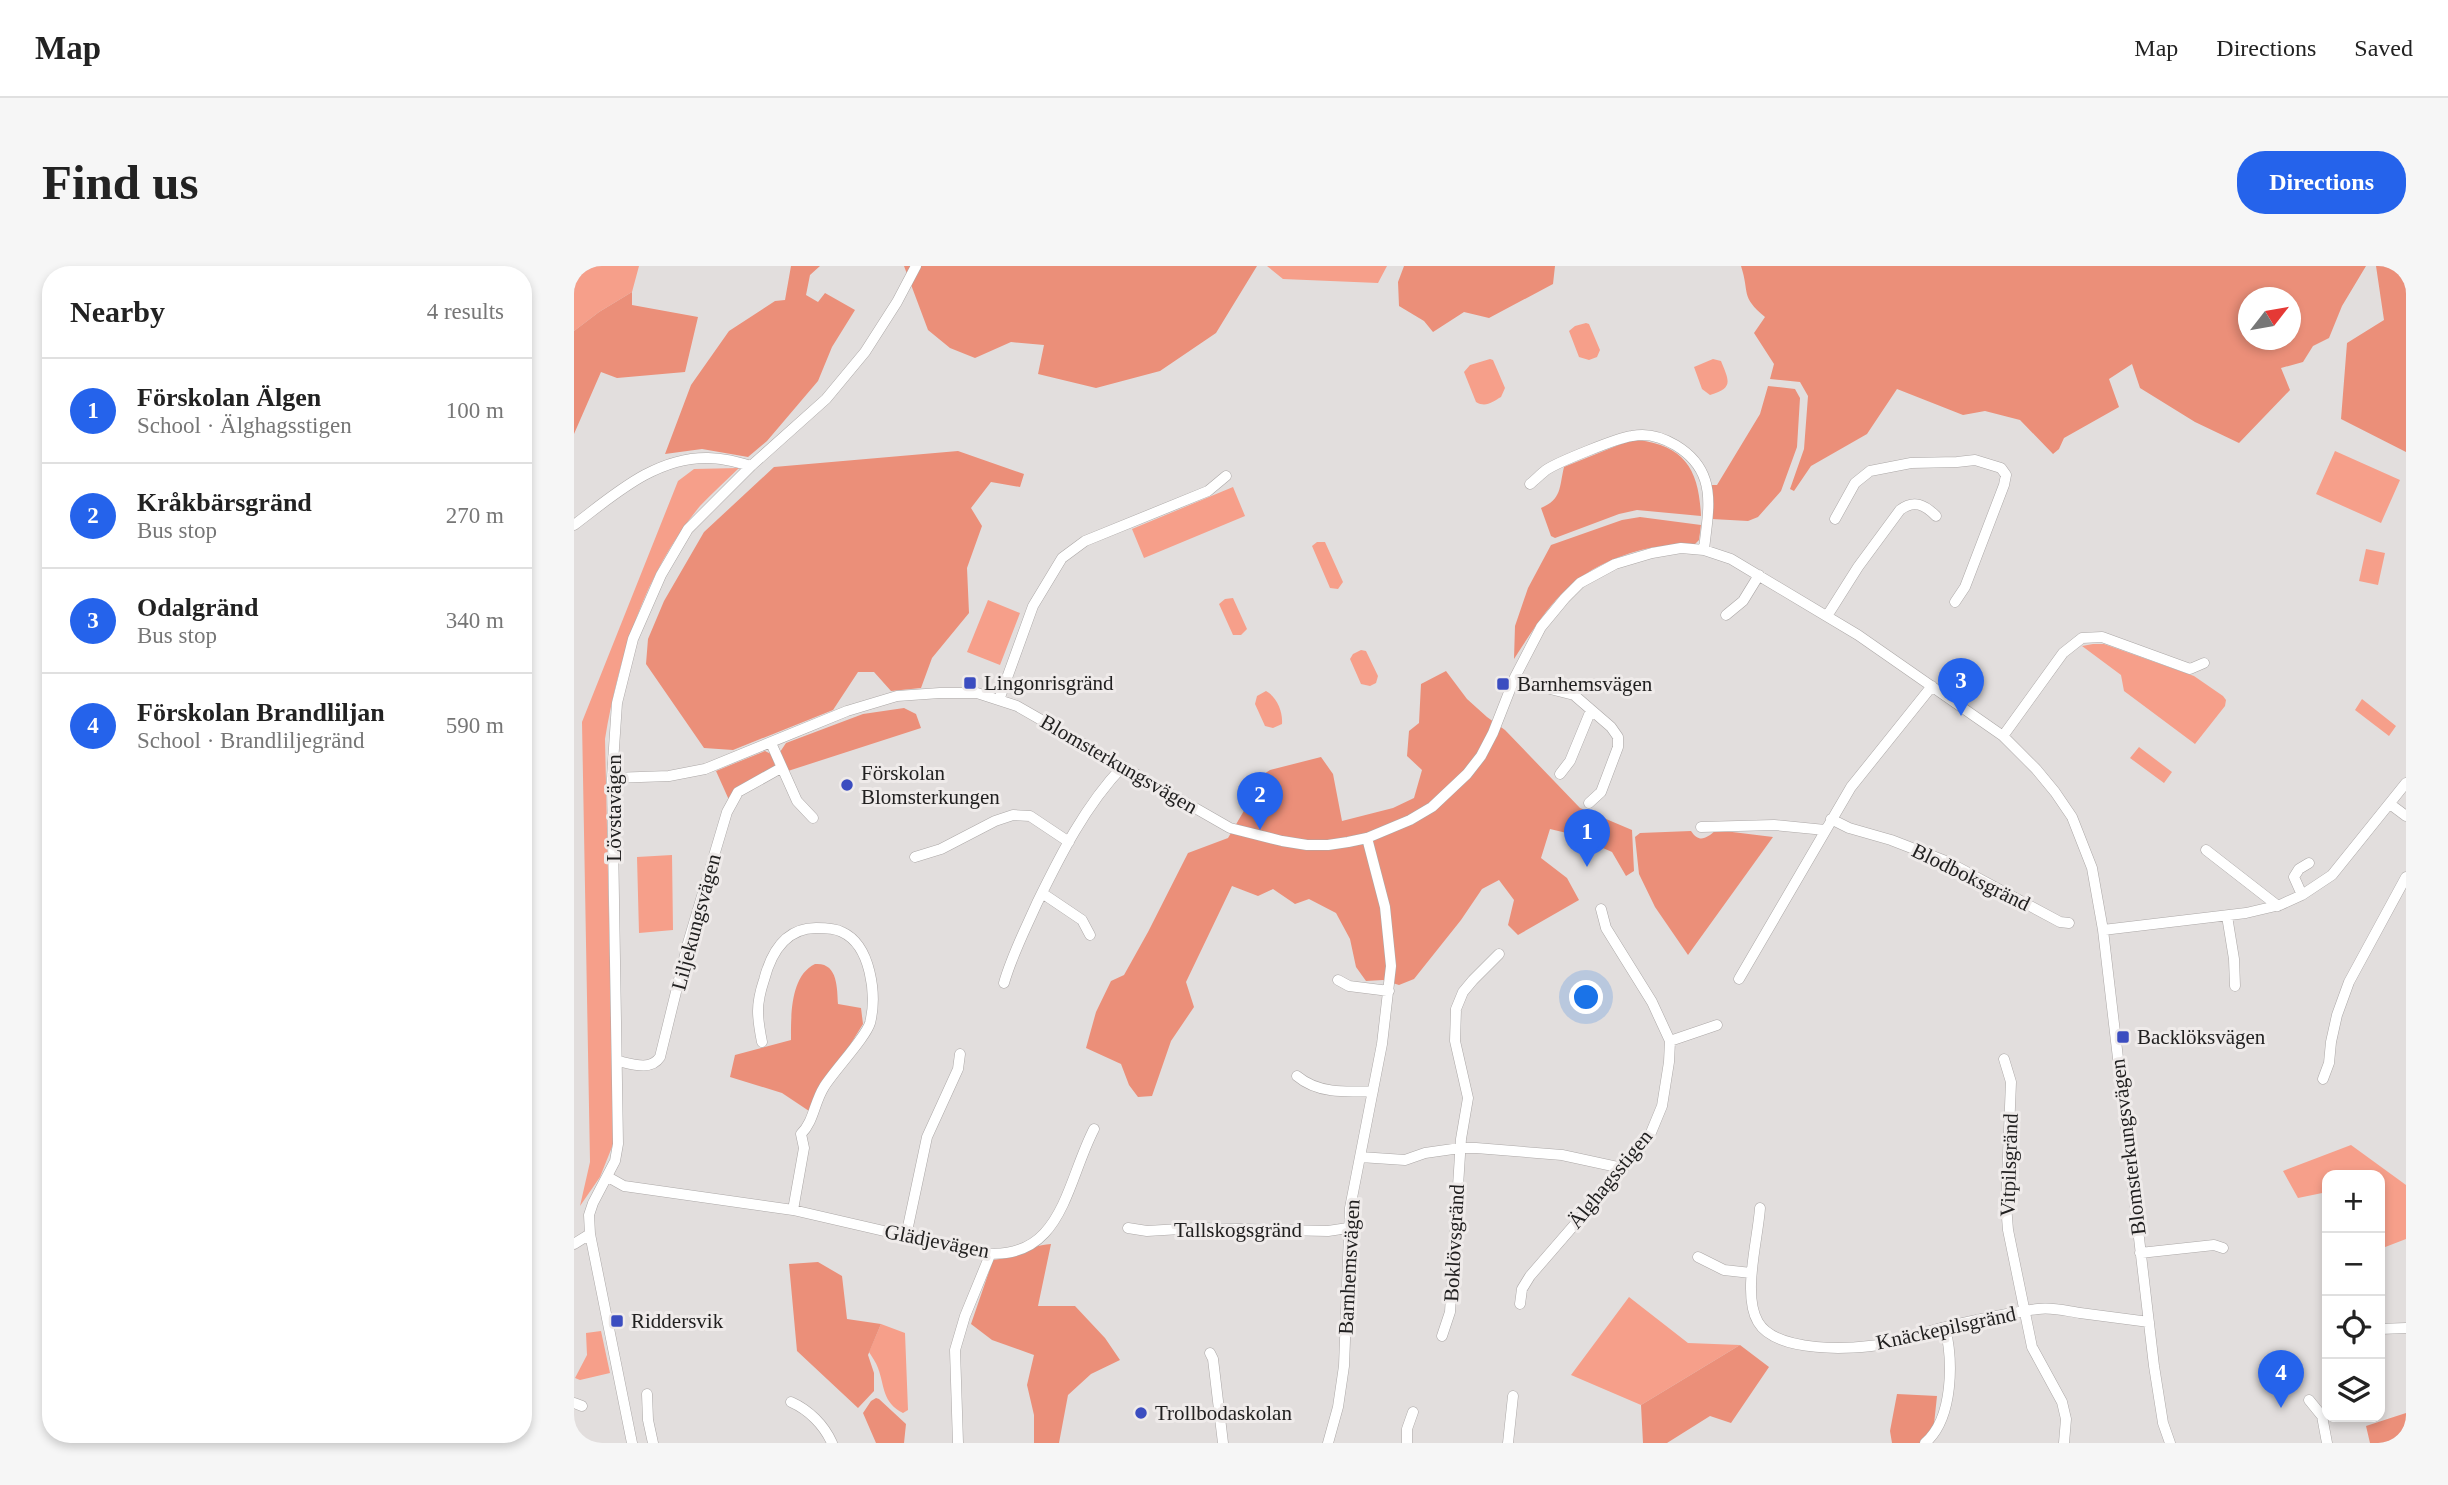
<!DOCTYPE html>
<html lang="en">
<head>
<meta charset="utf-8">
<style>
	:root { --surface:#fff; --page:#f6f6f6; --text:#222; --muted:#767676; --line:#e0e0e0; --accent:#2563eb }
	body { margin:0; font-family:"Times New Roman",serif; background:var(--page); color:var(--text) }
	.controls { position:absolute; right:21px; bottom:21px; display:grid; overflow:hidden; border-radius:14px; box-shadow:0 4px 10px #0003 }
	.controls button { width:63px; height:63px; display:grid; place-items:center; padding:0; border:0; border-bottom:2px solid var(--line); background:var(--surface); color:var(--text); font:35px sans-serif }
	.compass { position:absolute; left:1664px; top:21px; width:63px; height:63px; border-radius:50%; background:var(--surface); box-shadow:0 4px 10px #0003; rotate:59deg }
	.you { position:absolute; left:1013px; top:732px; width:24px; height:24px; margin:-18px; border:5px solid #fff; border-radius:50%; background:#1a73e8; box-shadow:0 0 0 10px #1a73e833 }
	.badge { display:grid; place-items:center; width:46px; height:46px; border-radius:50%; background:var(--accent); color:#fff; font-size:23px; font-weight:700 }
	.pin { position:absolute; translate:-50% -58px; filter:drop-shadow(0 2px 4px #0008) }
	.pin::after { content:''; position:absolute; top:37px; width:24px; height:21px; background:inherit; clip-path:polygon(0 0,100% 0,50% 100%) }
	.list { margin:0; padding:0; list-style:none }
	h2 { display:flex; justify-content:space-between; align-items:center; height:91px; margin:0; padding:0 28px; font-size:30px }
	h2 small { font-size:23px; font-weight:400; color:var(--muted) }
	.list li { display:grid; grid-template-columns:46px 1fr auto; gap:21px; align-items:center; box-sizing:border-box; height:105px; padding:0 28px; border-top:2px solid var(--line) }
	.list b { display:block; font-size:26px; white-space:nowrap }
	.list p { margin:0; font-size:23px; white-space:nowrap; color:var(--muted) }
	.list em { font-size:23px; font-style:normal; color:var(--muted) }
	.icon { flex:none; width:38px; height:38px; fill:none; stroke:currentColor; stroke-width:2; stroke-linecap:round; stroke-linejoin:round }
	.map { position:relative; flex:none; width:1832px; height:1177px; overflow:hidden; border-radius:28px }
	header { display:flex; align-items:center; gap:42px; box-sizing:border-box; height:98px; padding:0 35px; background:var(--surface); border-bottom:2px solid var(--line) }
	header strong { font-size:33px }
	nav { display:flex; gap:38px; margin-inline-start:auto; font-size:24px }
	.intro { display:flex; align-items:center; justify-content:space-between; box-sizing:border-box; height:168px; padding:0 42px }
	h1 { margin:0; font-size:49px }
	.button { padding:18px 32px; border-radius:28px; background:var(--accent); color:#fff; font-size:24px; font-weight:700 }
	main { display:flex; gap:42px; padding:0 42px }
	aside { flex:1; background:var(--surface); border-radius:28px; box-shadow:0 4px 10px #0003 }
	.map>svg:first-child { display:block }
</style>
</head>
<body>
<header>
<strong>Map</strong>
<nav><a>Map</a><a>Directions</a><a>Saved</a></nav>
</header>
<div class="intro"><h1>Find us</h1><a class="button">Directions</a></div>
<main>
<aside>
<h2>Nearby<small>4 results</small></h2>
<ul class="list">
<li><span class="badge">1</span><div><b>Förskolan Älgen</b><p>School · Älghagsstigen</p></div><em>100 m</em></li>
<li><span class="badge">2</span><div><b>Kråkbärsgränd</b><p>Bus stop</p></div><em>270 m</em></li>
<li><span class="badge">3</span><div><b>Odalgränd</b><p>Bus stop</p></div><em>340 m</em></li>
<li><span class="badge">4</span><div><b>Förskolan Brandliljan</b><p>School · Brandliljegränd</p></div><em>590 m</em></li>
</ul>
</aside>
<div class="map">
<svg width="1832" height="1177" viewBox="0 0 1832 1177">
	<rect width="100%" height="100%" fill="#e2dedd"/>
	<!-- green -->
	<path fill="#f69f8a" d="M0,0H65L58,26L25,46L0,65Z
		M693,0H813L804,17L709,13Z
		M1012,57L1015,58L1026,84L1023,91L1015,94L1005,91L995,65L1001,60Z
		M916,93L919,94L931,122L927,131C918,136 912,142 902,136L890,106L896,99Z
		M1139,93L1147,95C1155,115 1160,122 1136,129L1128,123L1120,101Z
		M1761,185L1826,214L1807,257L1742,228Z
		M165,202C152,215 138,227 126,240C71,306 45,390 31,473L40,876L26,911L6,940L16,896L8,456L104,215L120,203Z
		M659,221L671,250L570,292L558,263Z
		M743,276H751L769,316L764,323L756,322L738,280Z
		M1792,283L1811,287L1804,319L1785,315Z
		M659,332L673,363L667,369H659L645,338L651,333Z
		M414,334L446,347L426,399L393,386Z
		M1519,378H1530L1620,410L1649,430L1652,434L1651,440L1621,478L1550,425L1547,409L1508,380Z
		M787,384L792,385L804,410L802,417L796,420L787,418L776,393L779,388Z
		M692,425C703,431 709,446 708,458L699,462L691,460L681,438L683,430Z
		M1788,433L1822,460L1815,470L1781,444Z
		M1565,481L1598,506L1590,517L1556,492Z
		M98,589L99,664L65,667L63,591Z
		M1777,879L1832,919V973L1806,983V909H1753V926L1724,932L1709,905Z
		M1055,1031L1114,1077L1166,1079L1067,1139L997,1109Z
		M307,1058L331,1067L334,1144L329,1147C308,1136 311,1121 304,1102C302,1096 298,1091 295,1086Z
		M27,1065L36,1107L6,1114L1,1112L13,1089L12,1067Z"/>
	<!-- forest -->
	<path fill="#eb8f79" fill-rule="evenodd" d="M217,0H246L236,9L232,29L244,36L251,27L281,44L258,81L244,115L193,175L174,191L128,183L91,188L117,119L155,65L201,35L211,34Z
		M330,0H683L642,67L586,105L522,122L464,108L470,79L437,76L401,92L376,82L354,64Z
		M830,0H981L979,18L915,52L890,46L859,66L850,55L825,40L824,16Z
		M1167,0H1792L1768,40L1755,72L1739,80L1729,96L1707,102L1716,124L1665,177L1621,156L1566,122L1558,98L1535,113L1545,141L1490,172L1485,183L1479,188L1446,154L1411,145L1389,149L1323,123L1293,168L1237,200L1220,225L1216,223L1230,183L1234,130L1226,116L1196,113L1200,98L1180,67L1191,51C1166,30 1176,28 1167,0ZM1674,32H1716V74H1674Z
		M1802,0H1832V186L1767,153L1773,77L1810,54Z
		M58,26V39L124,51L111,106L43,112L27,106L0,168V65L25,46Z
		M1194,120L1221,123L1226,132L1223,181L1207,225L1184,251L1174,255L1138,253L1137,219H1143L1186,148Z
		M1064,174C1112,180 1125,205 1127,250L1063,244L1045,248L981,272L977,270L967,242C988,233 985,222 990,201L1052,176Z
		M384,185L450,208L446,221L417,216L397,242L408,260L393,302L395,347L358,392L347,422L317,425L300,406H284L259,444L159,484L130,482L72,398L74,373L90,335L130,266L200,201Z
		M1066,251L1127,259L1125,274L1120,279C1103,280 1084,279 1067,284C998,303 976,337 940,393L941,360L954,322L977,279L1048,254Z
		M872,405L893,433L913,451L931,464L1006,542L1058,564L1060,605L1052,610L1038,586L997,568L976,563L967,592L993,612L1005,634L944,669L934,659L940,634L925,614L908,623L887,654L840,713L825,719L809,714L792,715L782,701L776,673L762,647L735,633L721,638L699,623L684,630L658,620L612,716L620,741L597,775L578,830L564,831L555,819L547,798L512,782L522,746L537,715L550,709L574,666L614,587L654,572L671,543L670,521L696,504L747,491L759,508L768,555L819,542L840,532L848,504L833,490L835,465L845,457L847,418Z
		M330,442L342,448L347,462L214,505L206,486L212,477L289,448Z
		M191,485L197,488L202,502L155,534L142,505Z
		M1142,564L1199,571L1114,689L1081,641L1065,608L1061,571L1066,567L1117,565C1125,577 1132,573 1142,564Z
		M241,698C264,696 263,722 264,738L287,742L289,758L235,845L208,827L156,811L161,789L217,774C217,750 216,710 241,698Z
		M477,978L464,1040H501L531,1072L546,1094L517,1108L494,1129L485,1177H460V1149L453,1119L460,1089L418,1074L397,1058L419,994C440,992 456,979 477,978Z
		M244,996L268,1010L273,1053L307,1058L294,1089L300,1107V1125L284,1142L223,1085L215,998Z
		M1166,1079L1195,1101L1157,1157L1136,1150L1093,1177H1069L1067,1139Z
		M1323,1128L1363,1130L1358,1177H1318L1316,1165Z
		M302,1132L305,1133L332,1158L330,1177H302L289,1147L297,1135Z
		M1832,1147V1177H1796L1792,1160Z"/>
	<g fill="none" stroke-linecap="round" stroke-linejoin="round">
		<!-- minor casing -->
		<g stroke="#aca8a7" stroke-width="11">
			<path id="minor" d="M956,218C961,214 967,208 972,204C984,196 1043,172 1058,170C1086,164 1122,186 1131,214C1138,235 1132,262 1130,284
				M1261,253L1281,217L1296,205L1337,197L1383,196L1401,194L1427,202L1432,209L1430,219L1391,321L1381,336
				M0,259C40,229 81,191 134,192C149,192 163,196 177,200
				M1152,349L1169,335L1185,309
				M1253,350L1284,301L1326,244C1340,233 1351,239 1362,250
				M941,411L949,416L1000,429L1037,461L1044,471V481L1027,526L1015,537
				M425,434L459,340L488,292L511,275L634,225L652,210
				M1429,470L1489,387L1508,372L1528,371L1616,403L1630,397
				M197,477L223,535L239,552
				M986,508L996,495L1017,444
				M38,512L95,510L131,503L273,445L323,430L366,427H403L443,440L656,562L708,575L733,579H754L774,576L793,572L836,554L858,541L893,508L907,490L919,467L941,411L967,361L991,332L1006,317L1041,298L1078,287L1107,282L1130,284L1157,293L1284,369L1429,470L1462,503L1481,526L1498,551L1518,602L1529,664L1580,1100L1589,1157L1596,1177
				M1816,538L1832,550
				M1257,553L1275,562L1317,574L1374,596L1486,656L1495,657
				M1127,561L1200,559L1251,564
				M1632,584L1704,640
				M341,591L367,583L421,555L439,549L456,550L495,576
				M468,627L508,654L516,669
				M1728,629L1720,611L1725,603L1735,597
				M1653,650L1660,693L1661,720
				M1529,664L1672,647L1706,639L1728,629L1758,609L1832,517
				M1165,713L1277,521L1358,420
				M764,714L775,720L815,725
				M430,717C438,689 451,664 463,637C487,588 511,540 549,500
				M1096,775L1143,759
				M188,776C186,766 184,755 184,745C184,734 187,723 190,714C197,687 211,662 242,662C250,662 261,662 268,666C297,679 303,729 296,757C292,771 259,806 250,821C240,837 240,855 227,868L230,882L219,944
				M1430,793L1437,816L1432,939L1434,964L1458,1081L1488,1136L1492,1153L1490,1177
				M44,795C58,798 77,805 86,791L114,677L153,546L164,526L207,502
				M723,810C744,828 773,826 799,825
				M1749,813L1755,797L1757,776L1763,749L1775,716L1832,611
				M786,891L831,894L851,887L886,882H902L988,889L1048,902
				M34,911L50,920L219,944L401,986C488,1001 491,919 520,863
				M1186,942C1184,973 1168,1029 1184,1056C1202,1087 1279,1084 1309,1078C1330,1074 1350,1066 1371,1061C1401,1054 1433,1047 1464,1043C1479,1041 1492,1045 1506,1047C1529,1050 1552,1053 1575,1056
				M554,962L573,965L623,962L754,965L774,962
				M332,970L353,871L384,803L386,788
				M0,978L16,968
				M1566,987L1640,979L1649,982
				M1124,991L1150,1004L1177,1007
				M946,1038L948,1023L956,1010L1066,883L1076,869L1088,840L1095,796L1096,775L1078,736L1032,662L1027,643
				M1806,1063L1832,1062
				M868,1070L876,1046L887,873L894,832L881,775L882,743L889,726L899,714L925,688
				M636,1087L639,1093L649,1177
				M73,1128L74,1154L79,1177
				M1735,1134L1748,1150L1753,1177
				M217,1136C235,1144 250,1159 258,1177
				M0,1137L8,1140
				M58,1177L16,968L15,949L19,937L41,895L44,878L38,512L43,437L59,373L87,309L114,263L177,200L252,133L291,86L323,36L342,0
				M384,1177L381,1084L391,1050L416,989
				M754,1177L764,1141L770,1100L776,942L808,778L817,700L811,641L793,572
				M833,1177V1163L839,1146
				M934,1177L939,1130
				M1351,1177C1380,1152 1379,1094 1371,1061"/>
		</g>
		<!-- minor -->
		<use href="#minor" stroke="#fff" stroke-width="10"/>
	</g>
	<!-- markers -->
	<g fill="#3b4dc0" stroke="#efebea" stroke-width="2.5">
		<rect x="389" y="410" width="14" height="14" rx="3.5"/>
		<rect x="922" y="411" width="14" height="14" rx="3.5"/>
		<circle cx="273" cy="519" r="7"/>
		<rect x="1542" y="764" width="14" height="14" rx="3.5"/>
		<rect x="36" y="1048" width="14" height="14" rx="3.5"/>
		<circle cx="567" cy="1147" r="7"/>
	</g>
	<g text-anchor="middle" dominant-baseline="central" stroke-width="6" stroke-linejoin="round" paint-order="stroke">
		<!-- poi labels -->
		<g font-size="21" fill="#212020" stroke="#efebea" text-anchor="start">
			<text x="410" y="417">Lingonrisgränd</text>
			<text x="943" y="418">Barnhemsvägen</text>
			<text x="287" y="507">Förskolan<tspan x="287" dy="24">Blomsterkungen</tspan></text>
			<text x="1563" y="771">Backlöksvägen</text>
			<text x="57" y="1055">Riddersvik</text>
			<text x="581" y="1147">Trollbodaskolan</text>
		</g>
		<!-- street labels -->
		<g font-size="21" fill="#212020" stroke="#efebea">
			<text transform="translate(545 498) rotate(30)">Blomsterkungsvägen</text>
			<text transform="translate(40 542) rotate(-90)">Lövstavägen</text>
			<text transform="translate(1397 611) rotate(26)">Blodboksgränd</text>
			<text transform="translate(122 656) rotate(-75)">Liljekungsvägen</text>
			<text transform="translate(1554 881) rotate(-97)">Blomsterkungsvägen</text>
			<text transform="translate(1435 899) rotate(-88)">Vitpilsgränd</text>
			<text transform="translate(1036 913) rotate(-51)">Älghagsstigen</text>
			<text x="664" y="964">Tallskogsgränd</text>
			<text transform="translate(363 975) rotate(11)">Glädjevägen</text>
			<text transform="translate(880 977) rotate(-87)">Boklövsgränd</text>
			<text transform="translate(775 1001) rotate(-87)">Barnhemsvägen</text>
			<text transform="translate(1372 1062) rotate(-12)">Knäckepilsgränd</text>
		</g>
	</g>
</svg>
<div class="controls">
<button>+</button>
<button>−</button>
<button><svg class="icon" aria-label="locate" viewBox="0 0 24 24"><circle cx="12" cy="12" r="6"/><path d="M12 2v4M12 18v4M2 12h4M18 12h4"/></svg></button>
<button><svg class="icon" aria-label="layers" viewBox="0 0 24 24"><path d="M12 4l9 5-9 5-9-5zM3 14l9 5 9-5"/></svg></button>
</div>
<svg class="compass" viewBox="-18 -18 36 36"><path d="M0-13l5 13h-10z" fill="#e53935"/><path d="M0 13l5-13h-10z" fill="#767676"/></svg>
<div class="you"></div>
<div class="pin badge" style="left:1013px;top:601px">1</div>
<div class="pin badge" style="left:686px;top:564px">2</div>
<div class="pin badge" style="left:1387px;top:450px">3</div>
<div class="pin badge" style="left:1707px;top:1142px">4</div>
</div>
</main>
</body>
</html>
